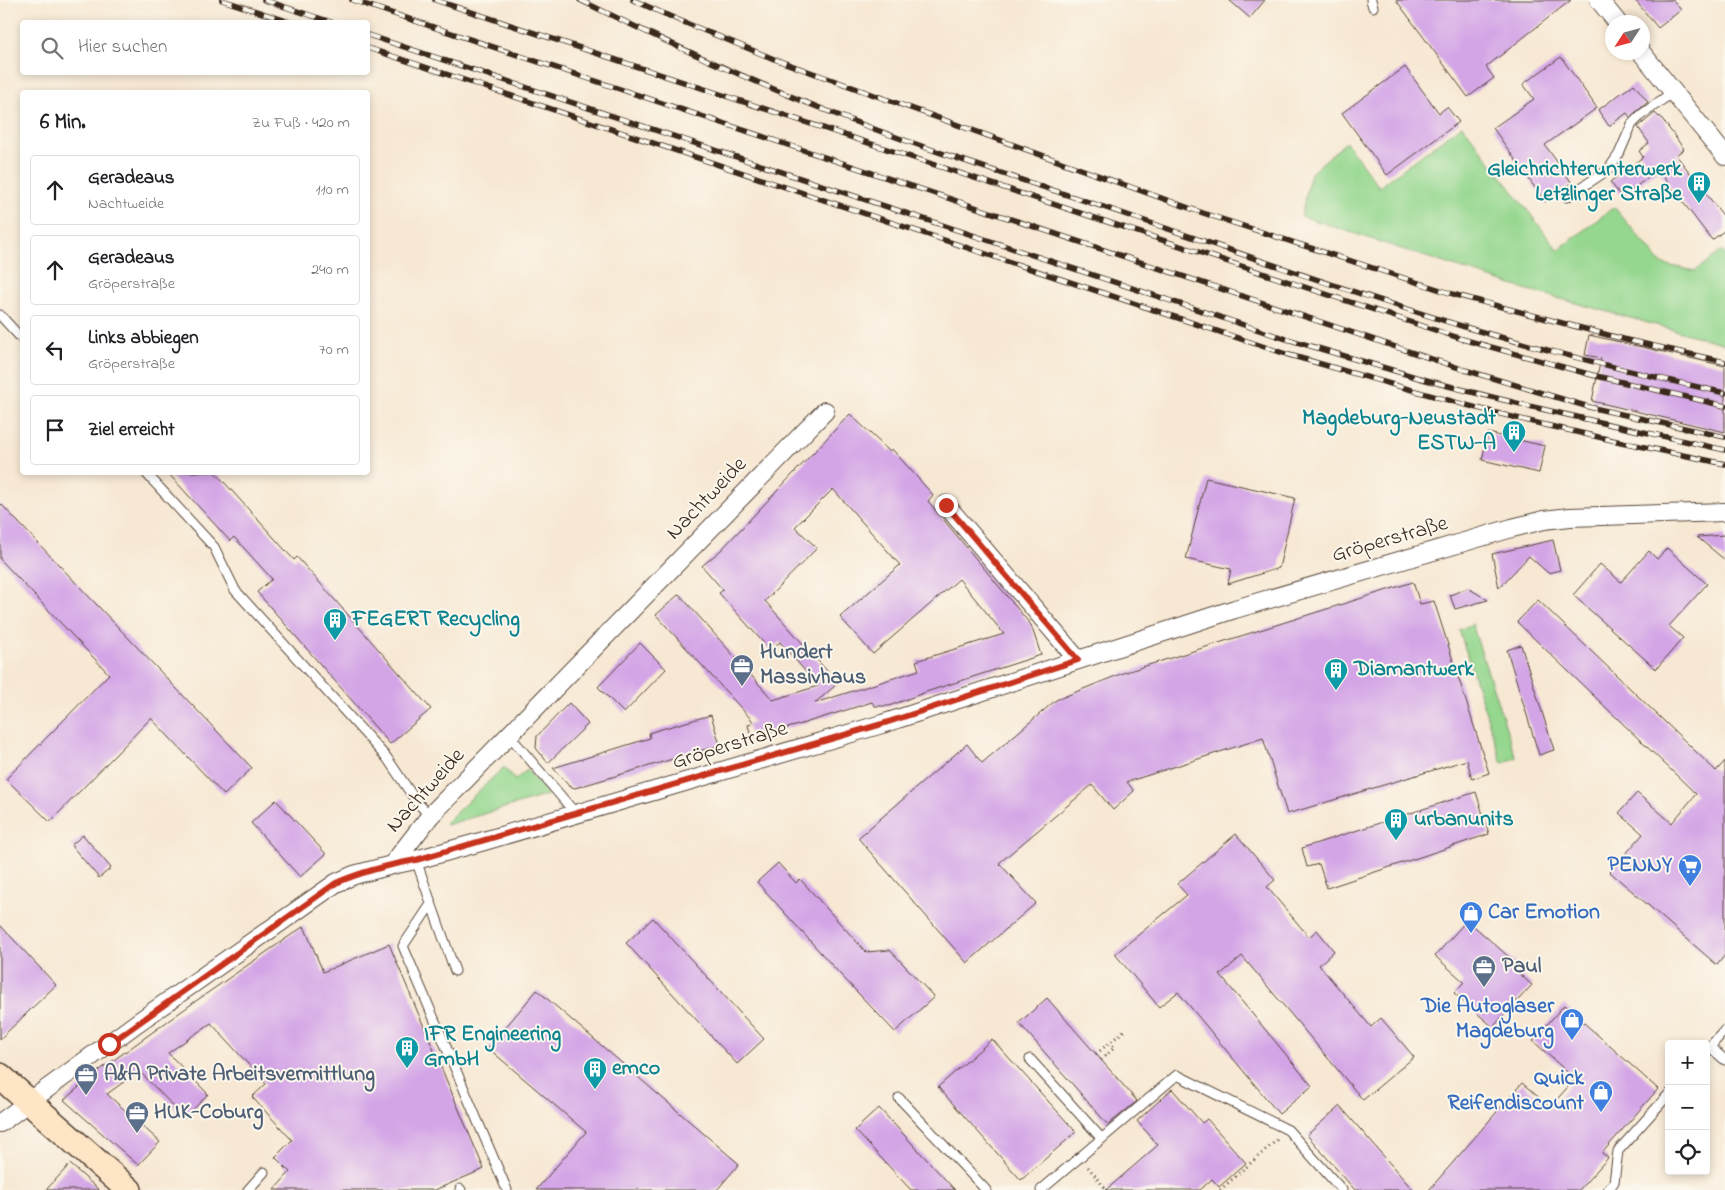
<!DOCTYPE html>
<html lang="de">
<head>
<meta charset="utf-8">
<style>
	:root { --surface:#fff; --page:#f2f2f2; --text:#202124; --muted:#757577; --line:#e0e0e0 }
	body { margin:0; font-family:"Indie Flower",sans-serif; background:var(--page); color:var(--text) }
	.controls { position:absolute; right:15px; bottom:15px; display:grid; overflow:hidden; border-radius:5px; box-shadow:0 2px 8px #0003 }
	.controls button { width:45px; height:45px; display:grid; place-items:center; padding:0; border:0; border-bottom:1px solid var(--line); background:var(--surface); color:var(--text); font:25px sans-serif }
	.compass { position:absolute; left:1605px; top:15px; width:45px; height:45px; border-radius:50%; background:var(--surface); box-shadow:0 2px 8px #0003; rotate:234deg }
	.stop { position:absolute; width:15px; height:15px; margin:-11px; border:4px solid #c8321e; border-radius:50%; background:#fff }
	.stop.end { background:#c8321e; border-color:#fff; box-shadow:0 1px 5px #0008 }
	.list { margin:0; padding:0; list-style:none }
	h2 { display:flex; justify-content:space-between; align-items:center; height:65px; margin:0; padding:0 20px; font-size:21px }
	h2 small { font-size:16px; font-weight:400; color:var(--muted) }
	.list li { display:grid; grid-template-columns:32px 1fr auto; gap:15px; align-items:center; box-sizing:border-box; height:70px; margin:0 10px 10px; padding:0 10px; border:1px solid var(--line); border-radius:5px }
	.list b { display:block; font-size:19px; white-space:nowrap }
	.list p { margin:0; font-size:16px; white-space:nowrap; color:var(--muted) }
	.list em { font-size:16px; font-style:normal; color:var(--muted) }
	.icon { flex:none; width:28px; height:28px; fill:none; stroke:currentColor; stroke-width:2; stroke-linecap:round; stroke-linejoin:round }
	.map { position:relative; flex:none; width:1725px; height:1190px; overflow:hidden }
	.search { position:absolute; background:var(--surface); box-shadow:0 2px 8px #0003; left:20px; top:20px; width:350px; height:55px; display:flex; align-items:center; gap:12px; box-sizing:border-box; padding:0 18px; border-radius:5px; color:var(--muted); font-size:19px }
	.panel { position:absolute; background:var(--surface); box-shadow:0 2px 8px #0003; left:20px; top:90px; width:350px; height:385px; border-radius:5px }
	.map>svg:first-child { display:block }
</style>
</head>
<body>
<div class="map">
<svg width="1725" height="1190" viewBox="0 0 1725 1190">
	<rect width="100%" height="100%" fill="#fbf7ec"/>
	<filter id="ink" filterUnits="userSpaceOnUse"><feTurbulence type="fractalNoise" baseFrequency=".02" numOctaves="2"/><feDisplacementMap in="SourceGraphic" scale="10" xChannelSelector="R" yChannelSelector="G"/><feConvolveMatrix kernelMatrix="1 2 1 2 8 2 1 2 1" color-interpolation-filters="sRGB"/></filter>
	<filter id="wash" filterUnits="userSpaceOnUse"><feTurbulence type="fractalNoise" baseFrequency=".0096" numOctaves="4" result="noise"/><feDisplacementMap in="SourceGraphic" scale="20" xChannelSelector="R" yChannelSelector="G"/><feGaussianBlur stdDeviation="1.12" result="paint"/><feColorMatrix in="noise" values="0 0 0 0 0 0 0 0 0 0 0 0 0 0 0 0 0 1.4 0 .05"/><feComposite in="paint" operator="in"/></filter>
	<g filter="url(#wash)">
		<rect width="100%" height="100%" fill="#f7e8d3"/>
		<!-- green -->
		<path fill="#95d78f" stroke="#688056" d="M1462,125L1558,250L1614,207L1662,264L1695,271L1722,251L1725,255V344L1521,288L1301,216L1311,173L1346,142L1379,187Z
			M1472,624L1516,758L1502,763L1459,630Z
			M504,767L515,780L527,770L548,795L446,825L445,823Z"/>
		<g id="blocks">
			<!-- building -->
			<path fill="#d3a5e6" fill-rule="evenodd" d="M1229,0H1265L1250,18Z
				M1396,0H1571L1486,67L1494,78L1468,97Z
				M1635,0H1673L1681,10L1658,28Z
				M1561,57L1597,108L1545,145L1572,183L1545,202L1493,128L1534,99L1523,84Z
				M1405,67L1439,113L1447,107L1459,122L1387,175L1342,113Z
				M1634,84L1648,102L1630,117L1627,113L1609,126L1598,110Z
				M1655,113L1659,117L1660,116L1684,149L1676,155L1725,218V230L1712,240L1658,170L1622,197L1610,182L1643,157L1639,151L1649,143L1638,127Z
				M1589,335L1725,366V432L1592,401L1601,358L1585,355Z
				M850,414L889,451L892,449L933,495L928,501L1031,625L1041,655L926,692L889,706H875L872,702L795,726L751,737L748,725L754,723L751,719L656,615L679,594L773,700L818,686L780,642L770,650L719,593L723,590L702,566L721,550ZM833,489L900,565L840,617L873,654L959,579L1004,634L916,661L919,670L815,703L844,678L836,681L765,601L817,548L795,527Z
				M1488,433L1545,446L1539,473L1482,460Z
				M167,472H215L294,560L297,557L431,709L390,744L257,592L272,579L234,537L230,541Z
				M1206,478L1295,498L1279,568L1228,584L1231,569L1186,559Z
				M0,503L252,768L224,795L151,718L50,822L6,779L109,674L0,559Z
				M1725,535V560L1697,537Z
				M1553,540L1560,570L1548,573L1529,556L1499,588L1492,554Z
				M1667,548L1707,584L1669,626L1683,638L1656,669L1573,595L1600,564L1621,582L1649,551L1657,559Z
				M1413,582L1420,604L1434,601L1489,773L1472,779L1467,760L1287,814L1263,738L1127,782L1134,791L1113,810L1092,785L999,863L1036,903L967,963L858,838L967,744L982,763L1056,700L1123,673Z
				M1468,588L1488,600L1455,609L1450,595Z
				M1538,600L1716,771L1725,761V955L1717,965L1610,872L1643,834L1619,813L1637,793L1672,823L1696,794L1517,622Z
				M640,643L666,669L624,713L598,687Z
				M1521,645L1554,750L1539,755L1507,650Z
				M569,703L588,724L548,763L536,748L537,736Z
				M711,715L720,745L575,788L569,786L553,768L650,738L649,733L658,730Z
				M1476,792L1489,834L1327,888L1319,864L1307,867L1302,848Z
				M276,800L326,854L300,877L251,823Z
				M1236,834L1275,880L1267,887L1309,937L1317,930L1334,951L1319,965L1371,1027L1381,1018L1414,1057L1363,1100L1242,956L1220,975L1312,1086L1279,1114L1178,992L1159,1007L1115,954L1187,895L1177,884Z
				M83,835L111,868L99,878L71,845Z
				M778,863L796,883L800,879L866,952L890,950L934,997L895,1032L839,973L757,882Z
				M653,918L764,1039L737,1064L626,943Z
				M1467,920L1518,965L1514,969L1532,985L1493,1027L1454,993L1464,982L1435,956Z
				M0,925L56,985L0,1039Z
				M304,926L323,972L389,944L484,1169L435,1190H274L290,1172L275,1157L292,1140L252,1097L266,1084L211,1023L168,1053L208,1094L185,1118L139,1071L107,1094L160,1142L138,1165L64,1100L93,1075L193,1003Z
				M537,990L739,1164L717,1190H536L586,1132L488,1048Z
				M1047,998L1137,1101L1108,1125L1019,1023Z
				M1564,1005L1658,1089L1602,1153L1608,1158L1579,1190H1429L1522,1083L1550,1107L1575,1079L1533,1041Z
				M992,1039L1076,1132L1021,1180L938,1087Z
				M1172,1089L1202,1123L1207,1119L1246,1163L1219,1187L1212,1179L1200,1190H1106L1158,1145L1137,1121Z
				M1340,1106L1413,1190H1355L1307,1135Z
				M879,1108L955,1190H911L855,1130Z
				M70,1164L99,1190H46Z"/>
		</g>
	</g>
	<g filter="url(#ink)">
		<use href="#blocks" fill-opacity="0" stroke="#574639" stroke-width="1"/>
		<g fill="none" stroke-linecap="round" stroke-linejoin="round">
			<!-- lane casing -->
			<g stroke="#574639" stroke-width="11">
				<path id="lane" d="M1371,0L1373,7
					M1567,197L1608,170L1619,154L1632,124L1641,115L1673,92
					M0,315L22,339
					M145,472L214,547L235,590L387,758L416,801L430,816
					M509,735L576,814
					M416,860L455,971
					M431,904L403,946L507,1190
					M1710,1047L1725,1060
					M1706,1051L1725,1030
					M1030,1059L1102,1139
					M899,1098L986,1190
					M460,1189L461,1190
					M248,1190L264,1172
					M1041,1190L1177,1075L1288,1130L1342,1190
					M1608,1190L1614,1182L1618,1151L1669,1094"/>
			</g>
			<!-- street casing -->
			<g stroke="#574639" stroke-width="20">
				<path id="street" d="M1599,0L1617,22
					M1641,52L1725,156
					M946,505L1078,660
					M392,865L430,816L825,411
					M0,1123L137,1023L336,883L354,875L392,865L416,860L484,841L882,724L1235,609L1512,528L1544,520L1570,517L1725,512"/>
			</g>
			<!-- secondary casing -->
			<g stroke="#574639" stroke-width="28">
				<path id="secondary" d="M0,1076L129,1190"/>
			</g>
			<!-- path -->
			<path stroke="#574639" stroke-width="3" stroke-dasharray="1 4" stroke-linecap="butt" d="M1096,1054L1125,1030
				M1101,1060L1114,1048L1110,1043
				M1088,1167L1104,1187L1101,1190
				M1220,1190L1278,1139"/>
			<!-- lane -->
			<use href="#lane" stroke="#fff" stroke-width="9"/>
			<!-- street -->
			<use href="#street" stroke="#fff" stroke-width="18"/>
			<!-- secondary -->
			<use href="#secondary" stroke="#fee5c5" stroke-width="25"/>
			<!-- rail casing -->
			<g stroke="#3b2a1e" stroke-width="5.5">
				<path id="rail" d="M222,0L290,22
					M264,0L331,22
					M352,0L1465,370L1589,407L1725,437
					M435,0L1462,339L1592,375L1725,406
					M580,0C662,40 745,79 830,112C930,152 1034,183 1136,218C1245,255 1355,294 1465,327C1551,352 1638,374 1725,393
					M633,0L676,19L774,59L1203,213L1456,295L1627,340L1725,362
					M368,35L1277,336C1324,350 1371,364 1419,378C1520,406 1623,427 1725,450
					M368,48L1286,354C1381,381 1476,410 1572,431C1623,443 1674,453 1725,464"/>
			</g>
			<!-- rail -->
			<use href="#rail" stroke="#fbf7ec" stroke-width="4" stroke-dasharray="11" stroke-linecap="butt"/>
		</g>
	</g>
	<g fill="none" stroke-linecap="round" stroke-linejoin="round" filter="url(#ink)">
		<!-- route -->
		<path stroke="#c8321e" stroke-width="6" d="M109,1044L336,883C361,872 388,865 416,860L882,724L1078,660L946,505"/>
	</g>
	<!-- icons -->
	<defs>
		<g id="building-pin" transform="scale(1.25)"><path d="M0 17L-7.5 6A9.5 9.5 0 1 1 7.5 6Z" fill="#0f9aa8" stroke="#fbf7ec"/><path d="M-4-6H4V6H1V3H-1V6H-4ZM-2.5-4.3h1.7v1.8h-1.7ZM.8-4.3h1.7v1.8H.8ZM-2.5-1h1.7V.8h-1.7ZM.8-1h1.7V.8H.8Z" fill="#fff"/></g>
		<g id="office-pin" transform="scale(1.25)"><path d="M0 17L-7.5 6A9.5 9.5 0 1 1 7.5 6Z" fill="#5c6f8a" stroke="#fbf7ec"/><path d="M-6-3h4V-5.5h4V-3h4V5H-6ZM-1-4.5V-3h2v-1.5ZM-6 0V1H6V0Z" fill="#fff"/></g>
		<g id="supermarket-pin" transform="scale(1.25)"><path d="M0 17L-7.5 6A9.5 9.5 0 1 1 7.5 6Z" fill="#3f7fe0" stroke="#fbf7ec"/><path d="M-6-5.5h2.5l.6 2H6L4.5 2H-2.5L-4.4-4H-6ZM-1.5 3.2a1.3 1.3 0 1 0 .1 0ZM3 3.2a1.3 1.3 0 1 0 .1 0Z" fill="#fff"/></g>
		<g id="shop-pin" transform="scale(1.25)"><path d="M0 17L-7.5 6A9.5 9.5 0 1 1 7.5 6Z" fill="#3f7fe0" stroke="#fbf7ec"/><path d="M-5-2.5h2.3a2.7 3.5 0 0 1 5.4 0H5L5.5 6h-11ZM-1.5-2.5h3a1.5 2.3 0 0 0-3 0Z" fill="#fff"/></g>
	</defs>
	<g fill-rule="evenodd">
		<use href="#building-pin" x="1699" y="183"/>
		<use href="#building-pin" x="1514" y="432"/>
		<use href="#building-pin" x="335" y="620"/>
		<use href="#office-pin" x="742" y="666"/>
		<use href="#building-pin" x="1336" y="670"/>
		<use href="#building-pin" x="1396" y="820"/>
		<use href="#supermarket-pin" x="1690" y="866"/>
		<use href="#shop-pin" x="1471" y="913"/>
		<use href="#office-pin" x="1484" y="967"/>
		<use href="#shop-pin" x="1572" y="1020"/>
		<use href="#building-pin" x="407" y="1048"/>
		<use href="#building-pin" x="595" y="1069"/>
		<use href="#office-pin" x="86" y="1075"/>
		<use href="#shop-pin" x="1601" y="1092"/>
		<use href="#office-pin" x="137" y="1113"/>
	</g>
	<g text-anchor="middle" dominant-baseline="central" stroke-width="4" stroke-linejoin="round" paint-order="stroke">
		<!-- culture labels -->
		<g font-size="22" font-weight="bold" fill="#0d838f" stroke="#fbf7ec" text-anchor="start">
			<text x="1682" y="170" text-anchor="end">Gleichrichterunterwerk<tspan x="1682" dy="25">Letzlinger Straße</tspan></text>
			<text x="1496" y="419" text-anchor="end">Magdeburg-Neustadt<tspan x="1496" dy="25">ESTW-A</tspan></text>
			<text x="352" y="620">FEGERT Recycling</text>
			<text x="1354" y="670">Diamantwerk</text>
			<text x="1414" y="820">urbanunits</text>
			<text x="424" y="1035">IFR Engineering<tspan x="424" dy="25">GmbH</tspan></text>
			<text x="612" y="1069">emco</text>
		</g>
		<!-- street labels -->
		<g font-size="22" fill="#3b2a1e" stroke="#fbf7ec">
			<text transform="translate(707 499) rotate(-46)">Nachtweide</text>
			<text transform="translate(1390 540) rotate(-16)">Gröperstraße</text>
			<text transform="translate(730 746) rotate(-17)">Gröperstraße</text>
			<text transform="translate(426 791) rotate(-48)">Nachtweide</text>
		</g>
		<!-- service labels -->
		<g font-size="22" font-weight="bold" fill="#4e5e75" stroke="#fbf7ec" text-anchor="start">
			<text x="760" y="653">Hundert<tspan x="760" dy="25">Massivhaus</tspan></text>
			<text x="1502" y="967">Paul</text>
			<text x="104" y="1075">A&amp;A Private Arbeitsvermittlung</text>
			<text x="154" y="1113">HUK-Coburg</text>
		</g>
		<!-- shop labels -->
		<g font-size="22" font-weight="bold" fill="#366cbe" stroke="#fbf7ec" text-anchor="end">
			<text x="1672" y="866">PENNY</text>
			<text x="1488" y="913" text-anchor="start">Car Emotion</text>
			<text x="1554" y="1007">Die Autoglaser<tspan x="1554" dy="25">Magdeburg</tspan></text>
			<text x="1584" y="1079">Quick<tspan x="1584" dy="25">Reifendiscount</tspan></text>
		</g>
	</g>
</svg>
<div class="controls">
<button>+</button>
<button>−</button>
<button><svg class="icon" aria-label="locate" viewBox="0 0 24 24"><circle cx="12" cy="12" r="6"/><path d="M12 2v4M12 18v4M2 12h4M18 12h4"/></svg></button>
</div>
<svg class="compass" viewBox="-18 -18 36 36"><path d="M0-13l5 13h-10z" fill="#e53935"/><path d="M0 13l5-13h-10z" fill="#757577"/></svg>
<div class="stop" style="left:109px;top:1044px"></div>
<div class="stop end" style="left:946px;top:505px"></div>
<div class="search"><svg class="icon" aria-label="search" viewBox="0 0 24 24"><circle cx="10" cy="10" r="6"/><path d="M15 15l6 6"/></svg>Hier suchen</div>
<section class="panel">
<h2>6 Min.<small>Zu Fuß · 420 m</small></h2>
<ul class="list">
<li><svg class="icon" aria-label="ahead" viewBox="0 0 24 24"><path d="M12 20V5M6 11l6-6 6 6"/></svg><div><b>Geradeaus</b><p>Nachtweide</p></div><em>110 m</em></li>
<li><svg class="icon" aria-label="ahead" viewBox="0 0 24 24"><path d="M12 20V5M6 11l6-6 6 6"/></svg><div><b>Geradeaus</b><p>Gröperstraße</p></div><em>240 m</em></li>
<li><svg class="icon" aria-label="left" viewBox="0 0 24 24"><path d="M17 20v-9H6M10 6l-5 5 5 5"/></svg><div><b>Links abbiegen</b><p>Gröperstraße</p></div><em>70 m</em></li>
<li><svg class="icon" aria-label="arrive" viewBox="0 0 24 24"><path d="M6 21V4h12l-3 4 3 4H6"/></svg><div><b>Ziel erreicht</b></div></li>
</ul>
</section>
</div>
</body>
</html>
